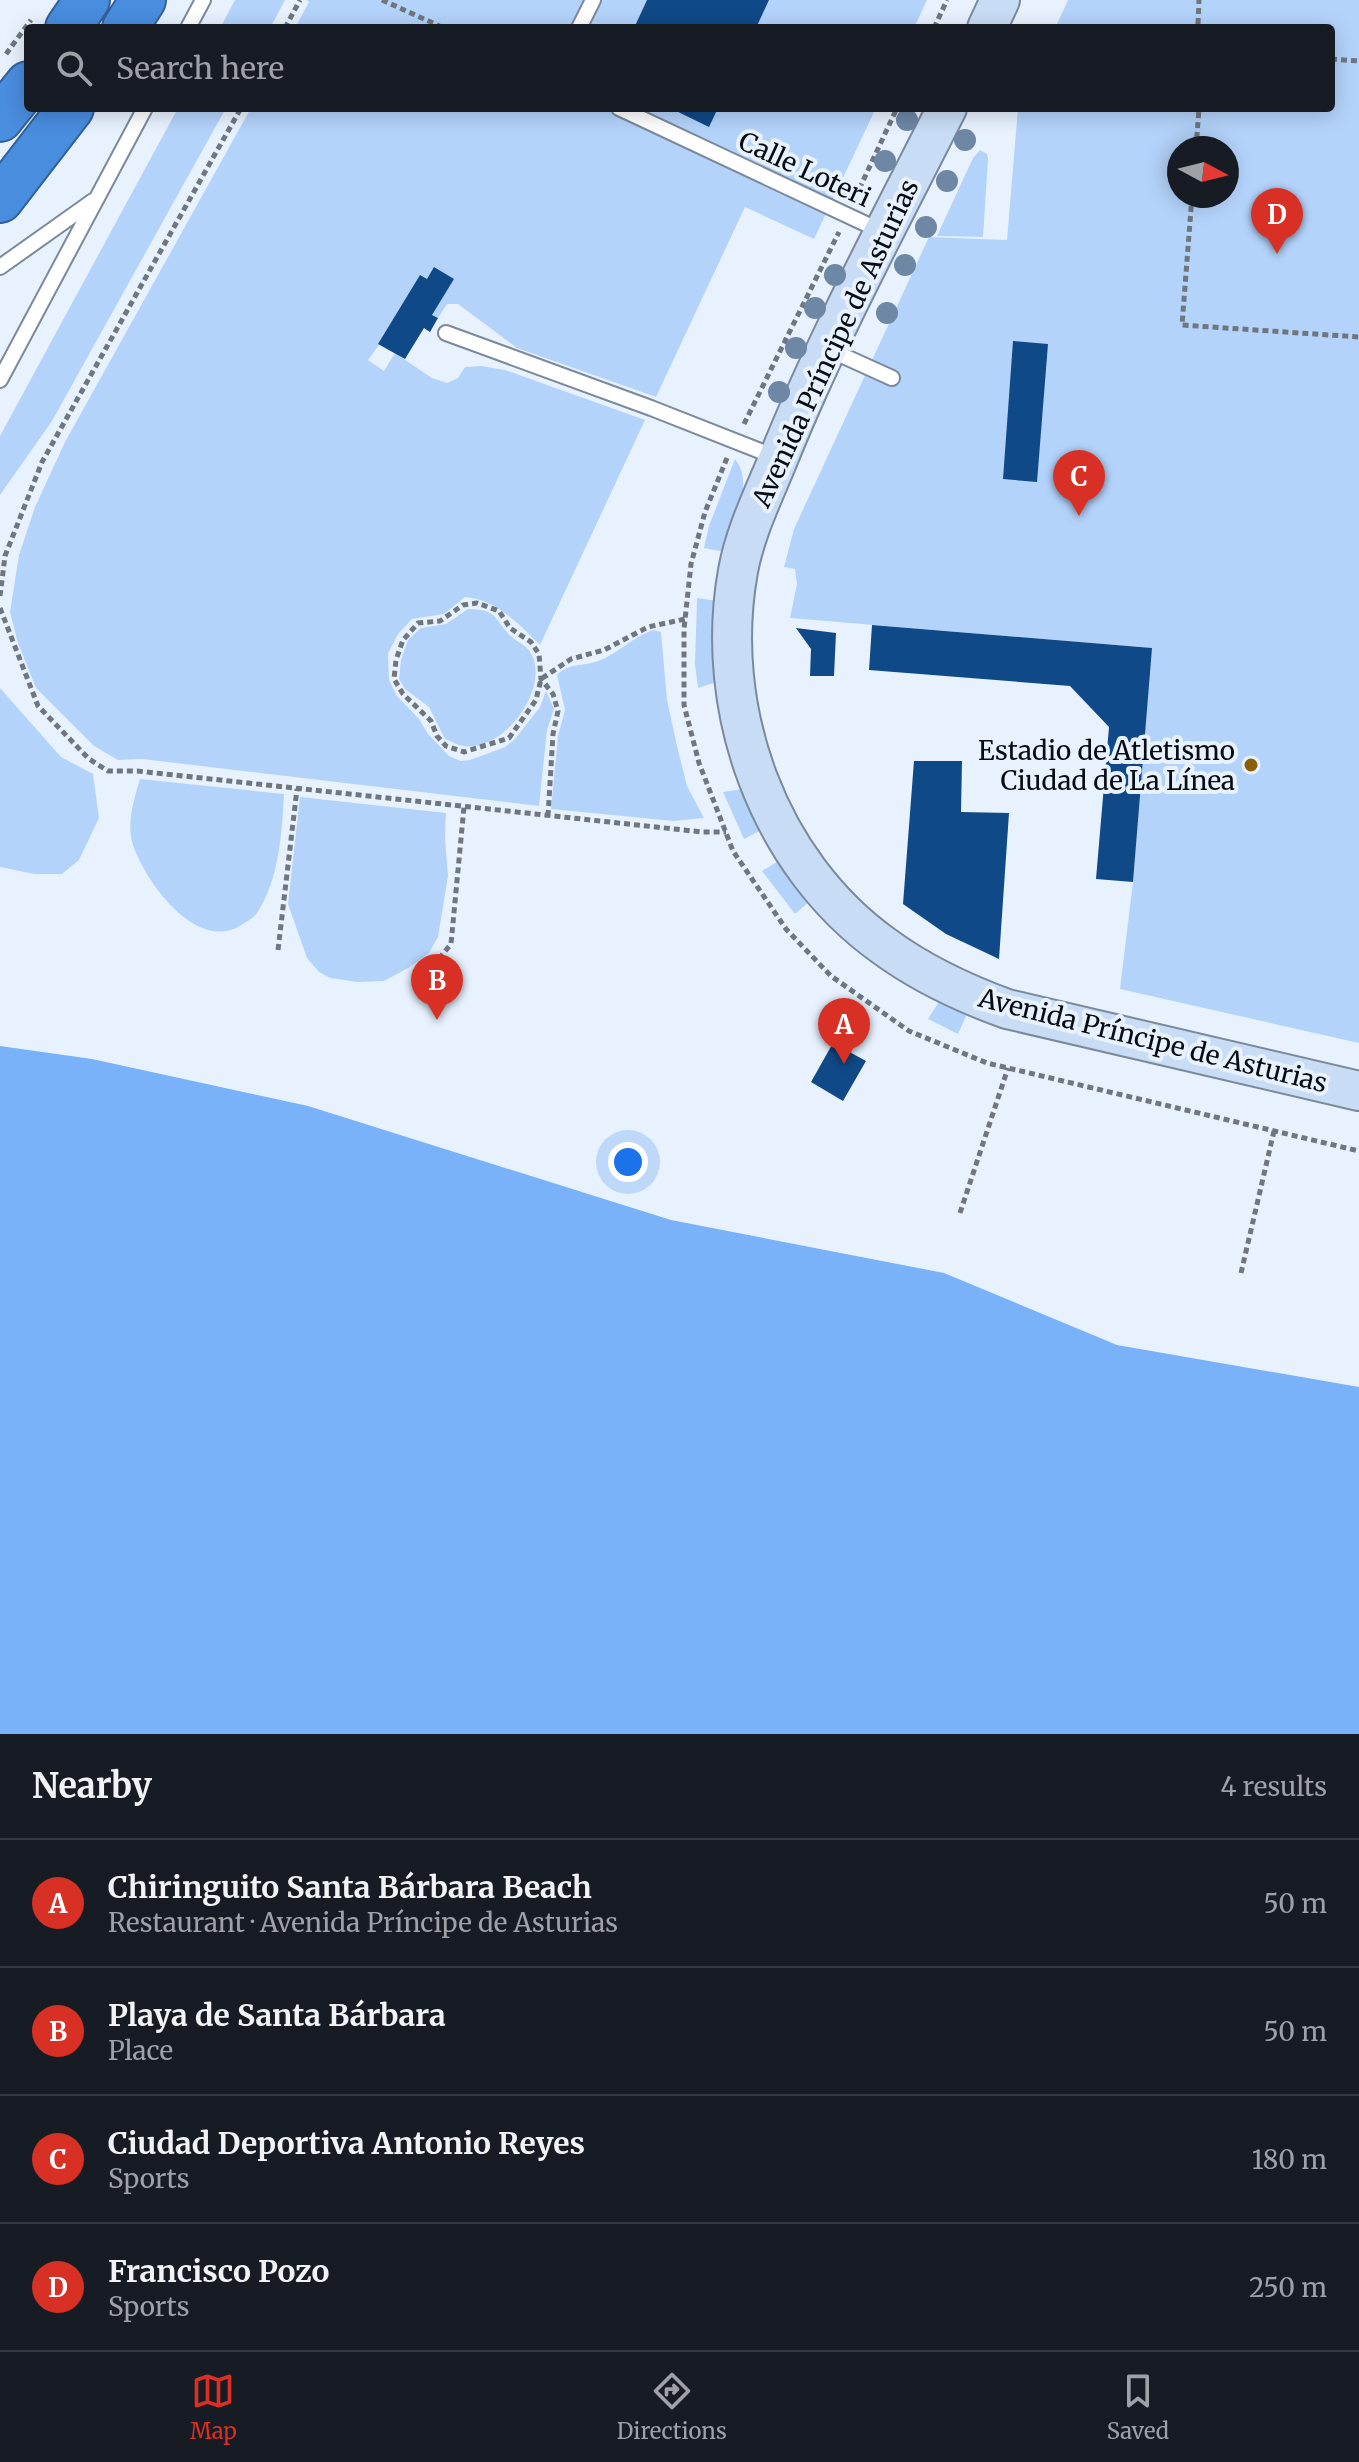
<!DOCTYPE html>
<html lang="en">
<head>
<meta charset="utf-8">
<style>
	:root { --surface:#171b24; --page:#20242c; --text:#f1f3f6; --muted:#9ea1a6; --line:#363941; --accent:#d93025 }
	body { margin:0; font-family:Merriweather,serif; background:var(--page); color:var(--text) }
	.compass { position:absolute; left:1167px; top:136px; width:72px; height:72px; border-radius:50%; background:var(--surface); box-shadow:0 4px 20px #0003; rotate:97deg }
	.you { position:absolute; left:628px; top:1162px; width:28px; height:28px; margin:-20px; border:6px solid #fff; border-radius:50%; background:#1a73e8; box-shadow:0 0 0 12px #1a73e833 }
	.badge { display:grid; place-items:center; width:52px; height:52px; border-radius:50%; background:var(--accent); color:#fff; font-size:26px; font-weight:700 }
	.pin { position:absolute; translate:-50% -66px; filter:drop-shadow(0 2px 4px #0008) }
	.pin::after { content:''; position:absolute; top:42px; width:28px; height:24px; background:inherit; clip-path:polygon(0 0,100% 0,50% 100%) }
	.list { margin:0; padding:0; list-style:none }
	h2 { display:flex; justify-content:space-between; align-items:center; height:104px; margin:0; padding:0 32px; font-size:34px }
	h2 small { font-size:26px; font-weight:400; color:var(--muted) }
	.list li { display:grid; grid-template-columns:52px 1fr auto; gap:24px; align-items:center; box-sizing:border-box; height:128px; padding:0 32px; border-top:2px solid var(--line) }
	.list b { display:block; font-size:30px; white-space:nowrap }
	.list p { margin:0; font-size:26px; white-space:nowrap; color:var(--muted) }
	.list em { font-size:26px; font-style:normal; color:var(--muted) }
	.icon { flex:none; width:44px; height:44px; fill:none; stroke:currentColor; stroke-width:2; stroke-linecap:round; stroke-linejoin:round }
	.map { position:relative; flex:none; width:1359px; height:1734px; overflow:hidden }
	.search { position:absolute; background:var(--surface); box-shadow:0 4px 20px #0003; left:24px; right:24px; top:24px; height:88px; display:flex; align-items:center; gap:20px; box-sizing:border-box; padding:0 28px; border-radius:8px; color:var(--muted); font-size:30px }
	.sheet { height:616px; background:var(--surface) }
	nav { display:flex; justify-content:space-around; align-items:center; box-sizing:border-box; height:112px; border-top:2px solid var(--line); background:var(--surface); font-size:22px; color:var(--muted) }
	nav a { display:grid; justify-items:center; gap:4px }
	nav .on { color:var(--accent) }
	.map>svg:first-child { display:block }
</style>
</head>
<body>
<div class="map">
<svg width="1359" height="1734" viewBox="0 0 1359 1734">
	<rect width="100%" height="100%" fill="#e8f2ff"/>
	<!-- green -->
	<path fill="#b4d3fb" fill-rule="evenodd" d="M235,0H285L270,28H220Z
		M307,0H927L914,28H295L309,2Z
		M1068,0H1359V1043L1120,989L1133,882L1151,648L790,618L797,584L795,569L784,567L794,529L929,237L1007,240L1018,108H1331V28H1055ZM1179,148H1227V196H1179Z
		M178,108H226L52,421L0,495V436Z
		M251,108H876L814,239L745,207L656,397L517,348L458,304H447L438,318L432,315L427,279L368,360L384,371L395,353L432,378L447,383L458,378L465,367L481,366L505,370L645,420L540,645C518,624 498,600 465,597L444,614L412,619L398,634L388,654L389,680L397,696L419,719L428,734L449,756L461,761L470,760L505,747L515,739L540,707L546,691L554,709L547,730L539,806L142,759L118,760L94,746L36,688L18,643L10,612L19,555L35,507L65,442Z
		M980,150L987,154L988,159L983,237L937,236L973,158Z
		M735,459C755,483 733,526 725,552L704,548L709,526Z
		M697,598L718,601L717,682L698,688L695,664Z
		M468,609C495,610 492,614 507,632C516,643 527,643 533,657C547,694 502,752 463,746C457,745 451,741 445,739L429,707L405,689L399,679L401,660L408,640L421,628L446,624Z
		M654,630L661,632L667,700L677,746L687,786L704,818L674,821L551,809L558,736L565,710L557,675C570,662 582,667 598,661C618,654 633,636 654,630Z
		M0,688L61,757L93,774L99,818L79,860L62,874H34L0,867Z
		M140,779L284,794C282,833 279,880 257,913C254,918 247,921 243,924C198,955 146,883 133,845C126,823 134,800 140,779Z
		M743,789L763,829L744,839L723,792Z
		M300,797L446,813L445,838L448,876L438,937L429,953L408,968L384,981L358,982L330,978L319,972L307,958L288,904Z
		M780,860L811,900L795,914L762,871Z
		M940,1000L967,1014L958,1034L928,1019Z"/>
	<!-- water -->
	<path fill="#79b2f8" d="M0,1046L92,1059L308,1106L671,1220L944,1273L1117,1345L1359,1387V1734H0Z"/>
	<!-- building -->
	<path fill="#104987" d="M647,0H769L756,28H634Z
		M670,108H718L709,127Z
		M434,267L454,279L432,315L438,318L430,332L424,328L405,359L378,344L420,275L427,279Z
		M1013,341L1048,344L1037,482L1003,479Z
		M872,625L1152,648L1133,882L1096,879L1109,727L1070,686L869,670Z
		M796,628L836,633L834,676H810L811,649Z
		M914,761H962L961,812L1009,813L999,959L946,934L903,904Z
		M833,1043L866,1061L843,1101L811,1082Z"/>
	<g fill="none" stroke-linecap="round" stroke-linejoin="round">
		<!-- lane casing -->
		<g stroke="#7b899c" stroke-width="18">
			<path id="lane" d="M188,28L203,0
				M579,28L593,0
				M619,108L883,232
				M0,267L93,201
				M446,333L651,408L778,458
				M828,349L892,378
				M0,380L145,108"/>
		</g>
		<!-- secondary casing -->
		<g stroke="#7b899c" stroke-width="42">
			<path id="secondary" d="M987,28L1000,0
				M947,108C889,223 827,338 779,457C764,494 745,532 738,571C713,709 768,863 884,946C922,974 963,993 1007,1009L1359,1091"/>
		</g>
		<!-- highway casing -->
		<g stroke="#326097" stroke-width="48">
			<path id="highway" d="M68,28L87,0
				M125,28L143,0
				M0,119L28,84
				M0,200L71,108"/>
		</g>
		<!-- path -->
		<path stroke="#6f767f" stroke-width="5" stroke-dasharray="6 4" stroke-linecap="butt" d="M382,0L444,28
			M1198,24L1199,0
			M285,28L300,0
			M934,28L947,0
			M6,54L31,20
			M1331,59L1359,61
			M1196,148L1199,108
			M1192,196L1182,325L1359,337
			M855,198L897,108
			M744,424L839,232
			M727,458L705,512L691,564L684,629V705L699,763L733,851L786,929L831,976L909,1031L987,1063L1359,1151
			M0,596L5,556L42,462L241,108
			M0,608L38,706L89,759L108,771H137L702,832H726
			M548,816L553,734L558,711L553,694L541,679L539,654L531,642L510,628L499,611L477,603L463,605L440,621L418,623L403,640L396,660L394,679L403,694L431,721L437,736L446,746L464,752L509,738L536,700L541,679L571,659L604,650L648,627L685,619
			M278,950L297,789
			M420,982L451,944L464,807
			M960,1213L1008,1068
			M1241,1273L1274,1131"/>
		<!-- lane -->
		<use href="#lane" stroke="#fff" stroke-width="14"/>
		<!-- secondary -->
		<use href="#secondary" stroke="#c8ddf5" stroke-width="38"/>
		<!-- highway -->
		<use href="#highway" stroke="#498ddf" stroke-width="44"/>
	</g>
	<!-- trees -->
	<g fill="#6d87a5">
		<circle cx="907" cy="120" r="11"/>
		<circle cx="965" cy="140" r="11"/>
		<circle cx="885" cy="161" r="11"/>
		<circle cx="947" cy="181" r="11"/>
		<circle cx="926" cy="227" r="11"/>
		<circle cx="905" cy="265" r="11"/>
		<circle cx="835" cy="275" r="11"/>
		<circle cx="815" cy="308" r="11"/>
		<circle cx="887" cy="313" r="11"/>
		<circle cx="796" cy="348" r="11"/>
		<circle cx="779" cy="392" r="11"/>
	</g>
	<!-- markers -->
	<circle fill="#8c5e05" stroke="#e8f2ff" stroke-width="3" cx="1251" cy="765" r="8"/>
	<g text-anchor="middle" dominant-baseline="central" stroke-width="8" stroke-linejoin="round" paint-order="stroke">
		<!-- street labels -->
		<g font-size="26" fill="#070c12" stroke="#e8f2ff">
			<text transform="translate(805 169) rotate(25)">Calle Loteri</text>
			<text transform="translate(835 343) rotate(-65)">Avenida Príncipe de Asturias</text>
			<text transform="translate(1153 1040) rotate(14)">Avenida Príncipe de Asturias</text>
		</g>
		<!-- poi labels -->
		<g font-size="26" fill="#070c12" stroke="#e8f2ff" text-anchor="end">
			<text x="1235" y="750">Estadio de Atletismo<tspan x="1235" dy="30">Ciudad de La Línea</tspan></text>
		</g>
	</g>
</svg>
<svg class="compass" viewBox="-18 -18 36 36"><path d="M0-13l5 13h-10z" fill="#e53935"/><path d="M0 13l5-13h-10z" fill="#9ea1a6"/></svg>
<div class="you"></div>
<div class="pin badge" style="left:844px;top:1064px">A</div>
<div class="pin badge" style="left:437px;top:1020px">B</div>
<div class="pin badge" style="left:1079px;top:516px">C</div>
<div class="pin badge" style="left:1277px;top:254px">D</div>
<div class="search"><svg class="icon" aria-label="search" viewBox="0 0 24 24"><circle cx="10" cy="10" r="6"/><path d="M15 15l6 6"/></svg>Search here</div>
</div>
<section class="sheet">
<h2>Nearby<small>4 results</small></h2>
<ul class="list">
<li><span class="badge">A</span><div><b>Chiringuito Santa Bárbara Beach</b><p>Restaurant · Avenida Príncipe de Asturias</p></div><em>50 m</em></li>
<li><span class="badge">B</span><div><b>Playa de Santa Bárbara</b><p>Place</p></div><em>50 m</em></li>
<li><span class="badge">C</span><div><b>Ciudad Deportiva Antonio Reyes</b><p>Sports</p></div><em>180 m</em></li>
<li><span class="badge">D</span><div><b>Francisco Pozo</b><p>Sports</p></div><em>250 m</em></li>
</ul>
</section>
<nav>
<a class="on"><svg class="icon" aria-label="map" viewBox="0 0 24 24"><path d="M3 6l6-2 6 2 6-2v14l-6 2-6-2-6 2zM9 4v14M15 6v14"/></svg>Map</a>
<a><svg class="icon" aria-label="directions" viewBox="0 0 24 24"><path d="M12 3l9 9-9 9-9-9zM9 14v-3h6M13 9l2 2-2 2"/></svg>Directions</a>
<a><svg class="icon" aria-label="saved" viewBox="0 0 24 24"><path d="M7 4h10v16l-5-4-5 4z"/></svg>Saved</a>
</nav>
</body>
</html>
